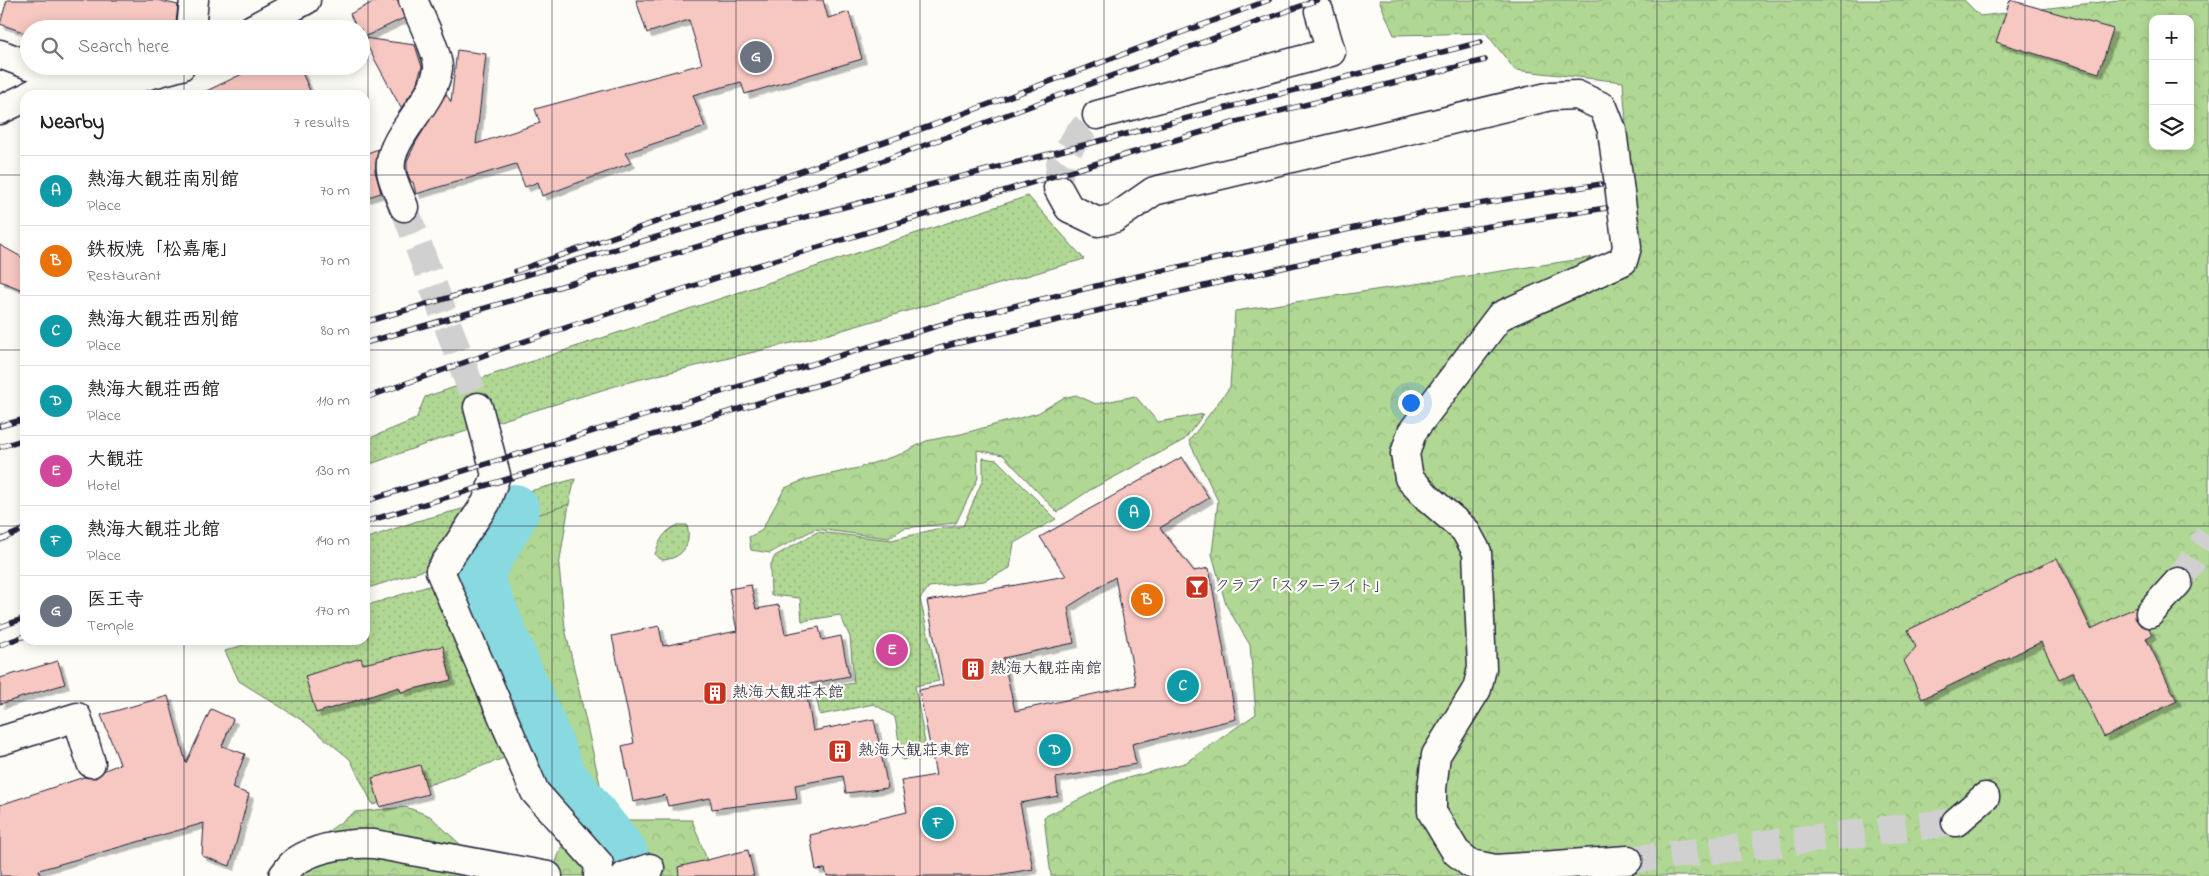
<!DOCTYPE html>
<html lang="en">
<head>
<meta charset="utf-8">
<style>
	:root { --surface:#fff; --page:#f2f2f2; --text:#202124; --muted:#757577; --line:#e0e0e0; --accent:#c8321e }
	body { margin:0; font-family:"Indie Flower","Klee One",sans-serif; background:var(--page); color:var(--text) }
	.controls { position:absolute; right:15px; top:15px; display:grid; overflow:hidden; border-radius:10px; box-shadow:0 2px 12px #0003 }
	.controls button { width:45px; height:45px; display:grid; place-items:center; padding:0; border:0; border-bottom:1px solid var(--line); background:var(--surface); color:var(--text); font:25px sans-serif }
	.you { position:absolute; left:1410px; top:402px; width:18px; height:18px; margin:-12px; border:4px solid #fff; border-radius:50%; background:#1a73e8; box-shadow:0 0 0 8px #1a73e833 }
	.badge { display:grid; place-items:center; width:32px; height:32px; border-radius:50%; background:var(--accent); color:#fff; font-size:16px; font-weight:700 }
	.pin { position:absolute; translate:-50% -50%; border:2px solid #fff; box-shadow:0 1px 5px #0006 }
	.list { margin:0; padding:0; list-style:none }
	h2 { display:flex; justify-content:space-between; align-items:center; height:65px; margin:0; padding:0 20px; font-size:21px }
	h2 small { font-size:16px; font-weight:400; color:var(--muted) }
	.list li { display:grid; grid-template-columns:32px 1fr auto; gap:15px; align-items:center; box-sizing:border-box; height:70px; padding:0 20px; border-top:1px solid var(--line) }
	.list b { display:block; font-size:19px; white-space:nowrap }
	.list p { margin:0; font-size:16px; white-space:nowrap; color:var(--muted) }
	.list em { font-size:16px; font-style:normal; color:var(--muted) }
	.icon { flex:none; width:28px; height:28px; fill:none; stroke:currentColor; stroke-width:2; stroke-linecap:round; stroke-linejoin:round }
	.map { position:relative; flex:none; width:2209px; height:876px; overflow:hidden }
	.search { position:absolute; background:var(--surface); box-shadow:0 2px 12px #0003; left:20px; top:20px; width:350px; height:55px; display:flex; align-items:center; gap:12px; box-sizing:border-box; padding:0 18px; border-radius:28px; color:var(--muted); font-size:19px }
	.panel { position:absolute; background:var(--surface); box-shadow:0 2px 12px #0003; left:20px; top:90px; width:350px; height:555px; border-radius:15px }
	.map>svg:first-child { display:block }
</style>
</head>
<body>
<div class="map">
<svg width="2209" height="876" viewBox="0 0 2209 876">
	<defs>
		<pattern id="grass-dots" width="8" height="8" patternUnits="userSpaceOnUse" patternTransform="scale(1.25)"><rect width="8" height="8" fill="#b0d793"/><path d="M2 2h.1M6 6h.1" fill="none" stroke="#97b880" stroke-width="1.8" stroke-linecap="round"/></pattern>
		<pattern id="forest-crowns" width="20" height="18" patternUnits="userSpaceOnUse" patternTransform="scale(1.25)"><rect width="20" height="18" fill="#b0d793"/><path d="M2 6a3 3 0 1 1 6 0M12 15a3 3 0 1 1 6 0" fill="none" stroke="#97b880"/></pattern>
		<filter id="shadow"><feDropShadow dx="4.5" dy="4.5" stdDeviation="0" flood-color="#0004"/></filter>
	</defs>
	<rect width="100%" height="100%" fill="#fdfcf7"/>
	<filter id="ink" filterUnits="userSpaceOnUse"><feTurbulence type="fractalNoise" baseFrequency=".02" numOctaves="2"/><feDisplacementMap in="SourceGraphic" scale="10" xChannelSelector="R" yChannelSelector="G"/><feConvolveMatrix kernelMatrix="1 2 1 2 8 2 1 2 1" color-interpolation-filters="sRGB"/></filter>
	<g filter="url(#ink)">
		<!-- grass -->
		<path fill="url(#grass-dots)" stroke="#697c67" d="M1028,196L1084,259L829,334L625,383L434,441L365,466V440L416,419L425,397Z
			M983,458L997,460L1056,519L1014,543L1010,568L984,581L929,587L920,599L939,681L915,686L927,754L902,760L895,717L874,704L820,715L815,690L854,683L850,637L840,615L802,621L800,598L771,595L770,566L775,556L817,532L892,540L936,529L963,526L983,479Z
			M575,479L569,504L434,567L365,589V539L417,521Z
			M678,525H687C692,545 682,559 662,560L655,555C659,540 664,531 678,525Z
			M435,584L507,757L373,805L350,759L303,721L239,681L225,651L258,640H365V606Z"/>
		<!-- forest -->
		<path fill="url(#forest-crowns)" stroke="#697c67" fill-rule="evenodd" d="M1379,0H1964L1980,16L2119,0H2209V876H1051L1044,817L1116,781L1185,763L1256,714L1250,645L1226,605L1212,554L1218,501L1189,441L1230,387L1235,311L1635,251L1623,82L1515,70L1486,33L1394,35ZM2153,19H2190V146H2153Z
			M1076,395L1096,404L1135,396L1158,422L1204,414L1184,440L1090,490L1057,512L1003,455L977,450L978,478L956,523L904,528L889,538L815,529L770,553L751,550L749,537L761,531L785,488L804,480L858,468L901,454L926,441L961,434L1038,413L1063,398Z
			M569,504L559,566L565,628L608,820H692L713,876H283L306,856L330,830L355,812L406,807L430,816L481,864L555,865L564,839L434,567L470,539Z"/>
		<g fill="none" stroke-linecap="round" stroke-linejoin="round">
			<!-- river -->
			<path stroke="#88d9e0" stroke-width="52" d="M514,510L477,576L561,777L622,854L629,876"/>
		</g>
		<!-- building -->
		<path fill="#f7c7c1" stroke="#22223b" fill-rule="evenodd" filter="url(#shadow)" d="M7,0H157L178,5L176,23L166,29H29V34L0,24Z
			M377,0H398L404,18L362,38L361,29H357L350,14Z
			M636,0H823L828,18L849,12L862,59L745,94L741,82L693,95L705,127L625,153L631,163L542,196L538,182L525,187L516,164L416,194L413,182H411L407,172V161L416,142L446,94L451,102L457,50L486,54L476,144L540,123L535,109L702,64L689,20L647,33Z
			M2010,0L2113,29L2099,73L1996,42Z
			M363,38L415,45L422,67L415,88L401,108Z
			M259,66H299L312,95H198Z
			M378,149L375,171L381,193L365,198V154Z
			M0,245L25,259V291L0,281Z
			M1182,457L1209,498L1160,528L1194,571L1209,568L1236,719L1132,744L1136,764L1056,778L1058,796L1020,803L1033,869L991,876H827L825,869L816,870L810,835L907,812L901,781L936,775L919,690L943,685L927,601L1066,576L1040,537ZM1115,577L1136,685L1015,711L1003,658L1074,643L1068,607Z
			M2057,558L2091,629L2136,607L2135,618L2140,625L2149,628L2152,635L2146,638L2177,701L2104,737L2073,672L2059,679L2041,642L1922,699L1904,661L1916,647L1908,630Z
			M751,585L756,609L779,605L785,634L819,627L822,640L841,636L849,676L805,685L813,731L874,719L888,788L846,793L843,776L795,785L797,799L712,809L710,798L668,806L665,795L633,802L622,746L634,743L612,636L659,626L663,646L737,631L729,589Z
			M443,646L451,680L401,692L399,687L316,713L305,676L361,658L363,664Z
			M58,661L65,684L0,704V678Z
			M168,696L186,763L211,709L233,719L222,746L245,754L232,788L249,794L230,866L202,856L204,823L39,870L40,876H0V805L84,777L96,778L105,770L120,764L101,715Z
			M420,765L428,794L380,807L372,778Z
			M748,850L754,876H679L678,867Z"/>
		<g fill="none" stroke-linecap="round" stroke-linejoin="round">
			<!-- minor-tunnel -->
			<path stroke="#d1d0d1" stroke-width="28" stroke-dasharray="28 14" stroke-linecap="butt" d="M1058,188L1060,164L1078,134L1097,115
				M404,207L478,407
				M2178,582L2209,535
				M1628,860L1956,822"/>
			<!-- minor casing -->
			<g stroke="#22223b" stroke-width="31">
				<path id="minor" d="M191,29L194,0
					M252,29L306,0
					M0,54L29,65
					M33,66L64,78L127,81L181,66
					M30,95L64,78
					M0,110L25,98
					M1097,115L1331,52L1319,11
					M1058,188L1069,208L1098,222L1115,218L1154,191L1551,96L1577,95L1603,107L1612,130L1627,247L1623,261L1500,316L1412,432L1405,454L1409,478L1428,498L1465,530L1477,552L1482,668L1477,689L1436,755L1432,789V812L1456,852L1471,864L1495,869L1628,860
					M404,207C400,196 393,183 391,171C386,138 434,105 438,68C439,55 419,14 413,0
					M478,407L496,475L486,503L440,571L535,792L599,864L598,876
					M2150,613L2178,582
					M0,741L77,717L91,763
					M1956,822L1985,797
					M283,876C287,871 291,864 296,861C318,847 348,843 374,844L548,876
					M625,876L650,868"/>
			</g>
			<!-- minor -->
			<use href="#minor" stroke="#fdfcf7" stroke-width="28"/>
			<!-- rail casing -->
			<g stroke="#22223b" stroke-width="5.5">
				<path id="rail" d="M516,271L930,126L1269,0
					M365,322L722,218L871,165L1317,0
					M365,343L748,232L1481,42
					M365,398L513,345L726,275L1017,187L1236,122L1485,60
					M0,426L25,419
					M0,447L25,439
					M365,501L956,320L1125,279L1417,214L1601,184
					M365,522L950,345L1407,239L1606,208
					M0,540L25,529
					M0,627L25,618
					M0,645L25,636"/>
			</g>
			<!-- rail -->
			<use href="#rail" stroke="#fdfcf7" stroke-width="4" stroke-dasharray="11" stroke-linecap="butt"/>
		</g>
	</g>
	<!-- grid -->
	<path fill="none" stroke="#22223b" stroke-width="1" stroke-opacity="0.55" d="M184,0V29M368,0V876M552,0V876M736,0V876M920,0V876M1104,0V876M1289,0V876M1473,0V876M1657,0V876M1841,0V876M2025,0V876M184,66V95M0,175H25M365,175H2209M0,350H25M365,350H2209M0,526H25M365,526H2209M184,640V876M0,701H2209"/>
	<!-- icons -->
	<defs>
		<g id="bar-square" transform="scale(1.25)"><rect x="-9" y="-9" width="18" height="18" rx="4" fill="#c8321e" stroke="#fdfcf7"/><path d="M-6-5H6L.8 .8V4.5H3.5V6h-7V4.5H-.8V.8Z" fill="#fff"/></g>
		<g id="building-square" transform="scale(1.25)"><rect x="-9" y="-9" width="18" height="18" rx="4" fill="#c8321e" stroke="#fdfcf7"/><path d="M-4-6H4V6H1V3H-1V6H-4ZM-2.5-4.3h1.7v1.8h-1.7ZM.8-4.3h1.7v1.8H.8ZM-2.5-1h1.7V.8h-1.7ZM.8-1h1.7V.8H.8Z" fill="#fff"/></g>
	</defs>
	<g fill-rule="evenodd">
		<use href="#bar-square" x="1197" y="587"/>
		<use href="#building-square" x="973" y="669"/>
		<use href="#building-square" x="715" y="693"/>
		<use href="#building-square" x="840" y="751"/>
	</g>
	<g text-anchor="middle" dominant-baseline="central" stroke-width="4.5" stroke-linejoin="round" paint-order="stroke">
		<!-- poi labels -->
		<g font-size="16" fill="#22223b" stroke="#fdfcf7" text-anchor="start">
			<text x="1214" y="587">クラブ「スターライト」</text>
			<text x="990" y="669">熱海大観荘南館</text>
			<text x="732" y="693">熱海大観荘本館</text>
			<text x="858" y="751">熱海大観荘東館</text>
		</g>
	</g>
</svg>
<div class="controls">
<button>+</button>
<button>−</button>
<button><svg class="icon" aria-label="layers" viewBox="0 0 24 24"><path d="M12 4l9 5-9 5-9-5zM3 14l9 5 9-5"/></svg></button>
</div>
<div class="you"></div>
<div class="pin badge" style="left:1134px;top:513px;background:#0f9aa8">A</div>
<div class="pin badge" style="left:1147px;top:600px;background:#e8710a">B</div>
<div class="pin badge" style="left:1183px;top:686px;background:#0f9aa8">C</div>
<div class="pin badge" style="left:1055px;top:750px;background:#0f9aa8">D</div>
<div class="pin badge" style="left:892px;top:650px;background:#d1479c">E</div>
<div class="pin badge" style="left:938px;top:823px;background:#0f9aa8">F</div>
<div class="pin badge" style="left:756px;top:57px;background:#6b7280">G</div>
<div class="search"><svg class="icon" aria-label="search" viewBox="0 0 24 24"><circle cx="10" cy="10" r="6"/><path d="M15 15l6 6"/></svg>Search here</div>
<section class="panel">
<h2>Nearby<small>7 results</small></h2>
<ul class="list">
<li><span class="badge" style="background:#0f9aa8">A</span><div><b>熱海大観荘南別館</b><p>Place</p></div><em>70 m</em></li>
<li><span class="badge" style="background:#e8710a">B</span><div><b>鉄板焼「松嘉庵」</b><p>Restaurant</p></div><em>70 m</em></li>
<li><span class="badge" style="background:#0f9aa8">C</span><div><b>熱海大観荘西別館</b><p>Place</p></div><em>80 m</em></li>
<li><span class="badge" style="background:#0f9aa8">D</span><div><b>熱海大観荘西館</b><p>Place</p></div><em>110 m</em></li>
<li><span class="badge" style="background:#d1479c">E</span><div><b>大観荘</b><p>Hotel</p></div><em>130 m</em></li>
<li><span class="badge" style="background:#0f9aa8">F</span><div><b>熱海大観荘北館</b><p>Place</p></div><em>140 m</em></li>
<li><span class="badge" style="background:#6b7280">G</span><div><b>医王寺</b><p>Temple</p></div><em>170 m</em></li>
</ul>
</section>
</div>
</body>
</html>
